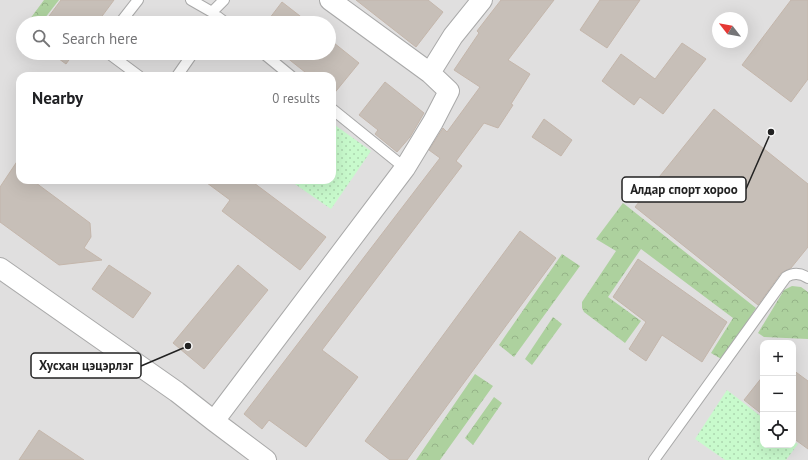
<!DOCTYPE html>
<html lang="en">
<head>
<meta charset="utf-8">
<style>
	:root { --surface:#fff; --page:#f6f6f6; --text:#202124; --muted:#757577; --line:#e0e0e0 }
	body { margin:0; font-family:"PT Sans",sans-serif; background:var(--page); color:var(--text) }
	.controls { position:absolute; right:12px; bottom:12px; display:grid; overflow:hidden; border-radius:8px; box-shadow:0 4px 16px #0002 }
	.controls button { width:36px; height:36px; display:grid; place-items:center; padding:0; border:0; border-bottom:1px solid var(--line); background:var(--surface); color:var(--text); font:20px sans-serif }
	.compass { position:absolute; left:712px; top:12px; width:36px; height:36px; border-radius:50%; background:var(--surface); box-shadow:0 4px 16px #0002; rotate:301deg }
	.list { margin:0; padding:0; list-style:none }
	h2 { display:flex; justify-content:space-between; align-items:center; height:52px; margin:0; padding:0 16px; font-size:17px }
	h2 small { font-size:13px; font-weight:400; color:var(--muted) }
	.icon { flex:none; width:22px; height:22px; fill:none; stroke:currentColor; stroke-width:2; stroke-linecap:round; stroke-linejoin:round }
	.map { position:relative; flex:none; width:808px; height:460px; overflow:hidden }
	.search { position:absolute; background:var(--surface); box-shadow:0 4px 16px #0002; left:16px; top:16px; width:320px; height:44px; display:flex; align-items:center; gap:10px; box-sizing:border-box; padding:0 14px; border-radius:22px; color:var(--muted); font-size:15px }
	.panel { position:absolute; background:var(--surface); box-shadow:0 4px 16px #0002; left:16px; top:72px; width:320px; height:112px; border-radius:12px }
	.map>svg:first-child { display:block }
</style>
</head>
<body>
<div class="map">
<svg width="808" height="460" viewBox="0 0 808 460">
	<defs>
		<pattern id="forest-crowns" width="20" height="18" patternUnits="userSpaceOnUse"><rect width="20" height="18" fill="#add19e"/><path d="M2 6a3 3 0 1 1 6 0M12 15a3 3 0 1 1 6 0" fill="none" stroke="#95b388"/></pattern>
		<pattern id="park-dots" width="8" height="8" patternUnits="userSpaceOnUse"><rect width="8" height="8" fill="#c8facc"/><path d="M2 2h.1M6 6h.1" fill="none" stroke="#acd6af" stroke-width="1.8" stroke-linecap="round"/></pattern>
	</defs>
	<rect width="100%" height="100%" fill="#f2efe9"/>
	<!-- residential -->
	<path fill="#e0dfdf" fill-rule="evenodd" d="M0,0H808V460H0ZM718,18H742V42H718ZM23,23H329V53H23ZM20,76H332V180H20ZM763,343H793V445H763Z"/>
	<!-- forest -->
	<path fill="url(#forest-crowns)" d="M44,0H59L41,23H27Z
		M623,203L756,308L723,360L711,353L733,318L641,249L608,297L641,321L625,343L584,312L582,308V302L616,251L596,239Z
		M562,254L580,266L514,357L499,345Z
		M792,286L801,287L808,292V339L764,337L758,333L784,290Z
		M553,317L562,324L532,365L525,359Z
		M475,374L493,386L440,460H416Z
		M494,397L502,403L473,445L465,438Z"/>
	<!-- park -->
	<path fill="url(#park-dots)" d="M332,123L371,151L331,209L289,180H332Z
		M727,390L763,418V445H793V441L798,444L786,460H725L695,439Z"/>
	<!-- building -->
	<path fill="#c7bfb8" stroke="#c4b6ab" d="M61,0H114L97,23H44Z
		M356,0H428L443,12L416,47Z
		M501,0H554L508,60L530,74L511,104L513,105L498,128L484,123L456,161L462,166L322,350L358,377L306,447L269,420L262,429L244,414L440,158L429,150L443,128L447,132L480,87L454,70L479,33L477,31Z
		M600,0H640L607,48L580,30Z
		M791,0H808V79L791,102L742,65Z
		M282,2L309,23H266Z
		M329,39L359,63L332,96V76H310L281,53H329Z
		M682,43L706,59L663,114L640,97L634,105L602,81L621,54L655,79Z
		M51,53H74L66,64Z
		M385,82L424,113L410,137L397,152L375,134L378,130L359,115Z
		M714,109L808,184V247L791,268L781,273L758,305L635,207Z
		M544,119L572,140L561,156L532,137Z
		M20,157V180H32L90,223L91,237L84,248L102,260L59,265L0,222V187Z
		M203,180H250L326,237L300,270L222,211L230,200Z
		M520,231L556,258L407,460H390L365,441Z
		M638,259L727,322L702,362L662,335L646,361L629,349L646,322L613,297Z
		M109,265L151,293L133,318L92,289Z
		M238,265L268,290L204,369L173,343Z
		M793,370L808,381V449L793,438Z
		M763,376V415L744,400Z
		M39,430L84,460H19Z"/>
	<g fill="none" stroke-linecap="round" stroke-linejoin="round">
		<!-- lane casing -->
		<g stroke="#a9a9a9" stroke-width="12">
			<path id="lane" d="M191,0L212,12L224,0
				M120,23L138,0
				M214,23L218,17L226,23
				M108,53L139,76
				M263,53L291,76
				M177,76L193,53
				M332,109L405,168
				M654,460L786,277C794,272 801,273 808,278"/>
		</g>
		<!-- street casing -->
		<g stroke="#a9a9a9" stroke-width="22">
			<path id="street" d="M330,0L430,73
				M0,268L177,392L214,421L266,460
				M214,421L405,168L433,122L449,91L430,73L453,36L482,0"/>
		</g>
		<!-- lane -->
		<use href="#lane" stroke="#fff" stroke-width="10"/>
		<!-- street -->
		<use href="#street" stroke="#fff" stroke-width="20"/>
	</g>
	<!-- callouts -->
	<path fill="none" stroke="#222" stroke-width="1.5" d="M771 132L746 189M188 346L141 366"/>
	<g fill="#222" stroke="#fff" stroke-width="1.5">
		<circle cx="771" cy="132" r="4"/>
		<circle cx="188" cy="346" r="4"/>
	</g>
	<g fill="#fff" stroke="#222" stroke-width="1.5">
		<rect x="622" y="177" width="124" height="25" rx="4"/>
		<rect x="31" y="353" width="110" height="25" rx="4"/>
	</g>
	<g font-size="13" text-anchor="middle" font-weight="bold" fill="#222">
		<text x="684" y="194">Алдар спорт хороо</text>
		<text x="86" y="370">Хусхан цэцэрлэг</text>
	</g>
</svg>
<div class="controls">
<button>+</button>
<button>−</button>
<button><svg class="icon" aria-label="locate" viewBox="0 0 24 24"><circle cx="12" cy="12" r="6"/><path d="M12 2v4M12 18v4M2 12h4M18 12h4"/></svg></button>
</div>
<svg class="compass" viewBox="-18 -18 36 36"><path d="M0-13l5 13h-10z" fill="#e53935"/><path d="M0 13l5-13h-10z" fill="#757577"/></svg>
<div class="search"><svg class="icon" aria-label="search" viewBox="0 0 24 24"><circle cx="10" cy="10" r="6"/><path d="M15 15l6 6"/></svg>Search here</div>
<section class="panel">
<h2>Nearby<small>0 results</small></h2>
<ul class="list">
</ul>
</section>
</div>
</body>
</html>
